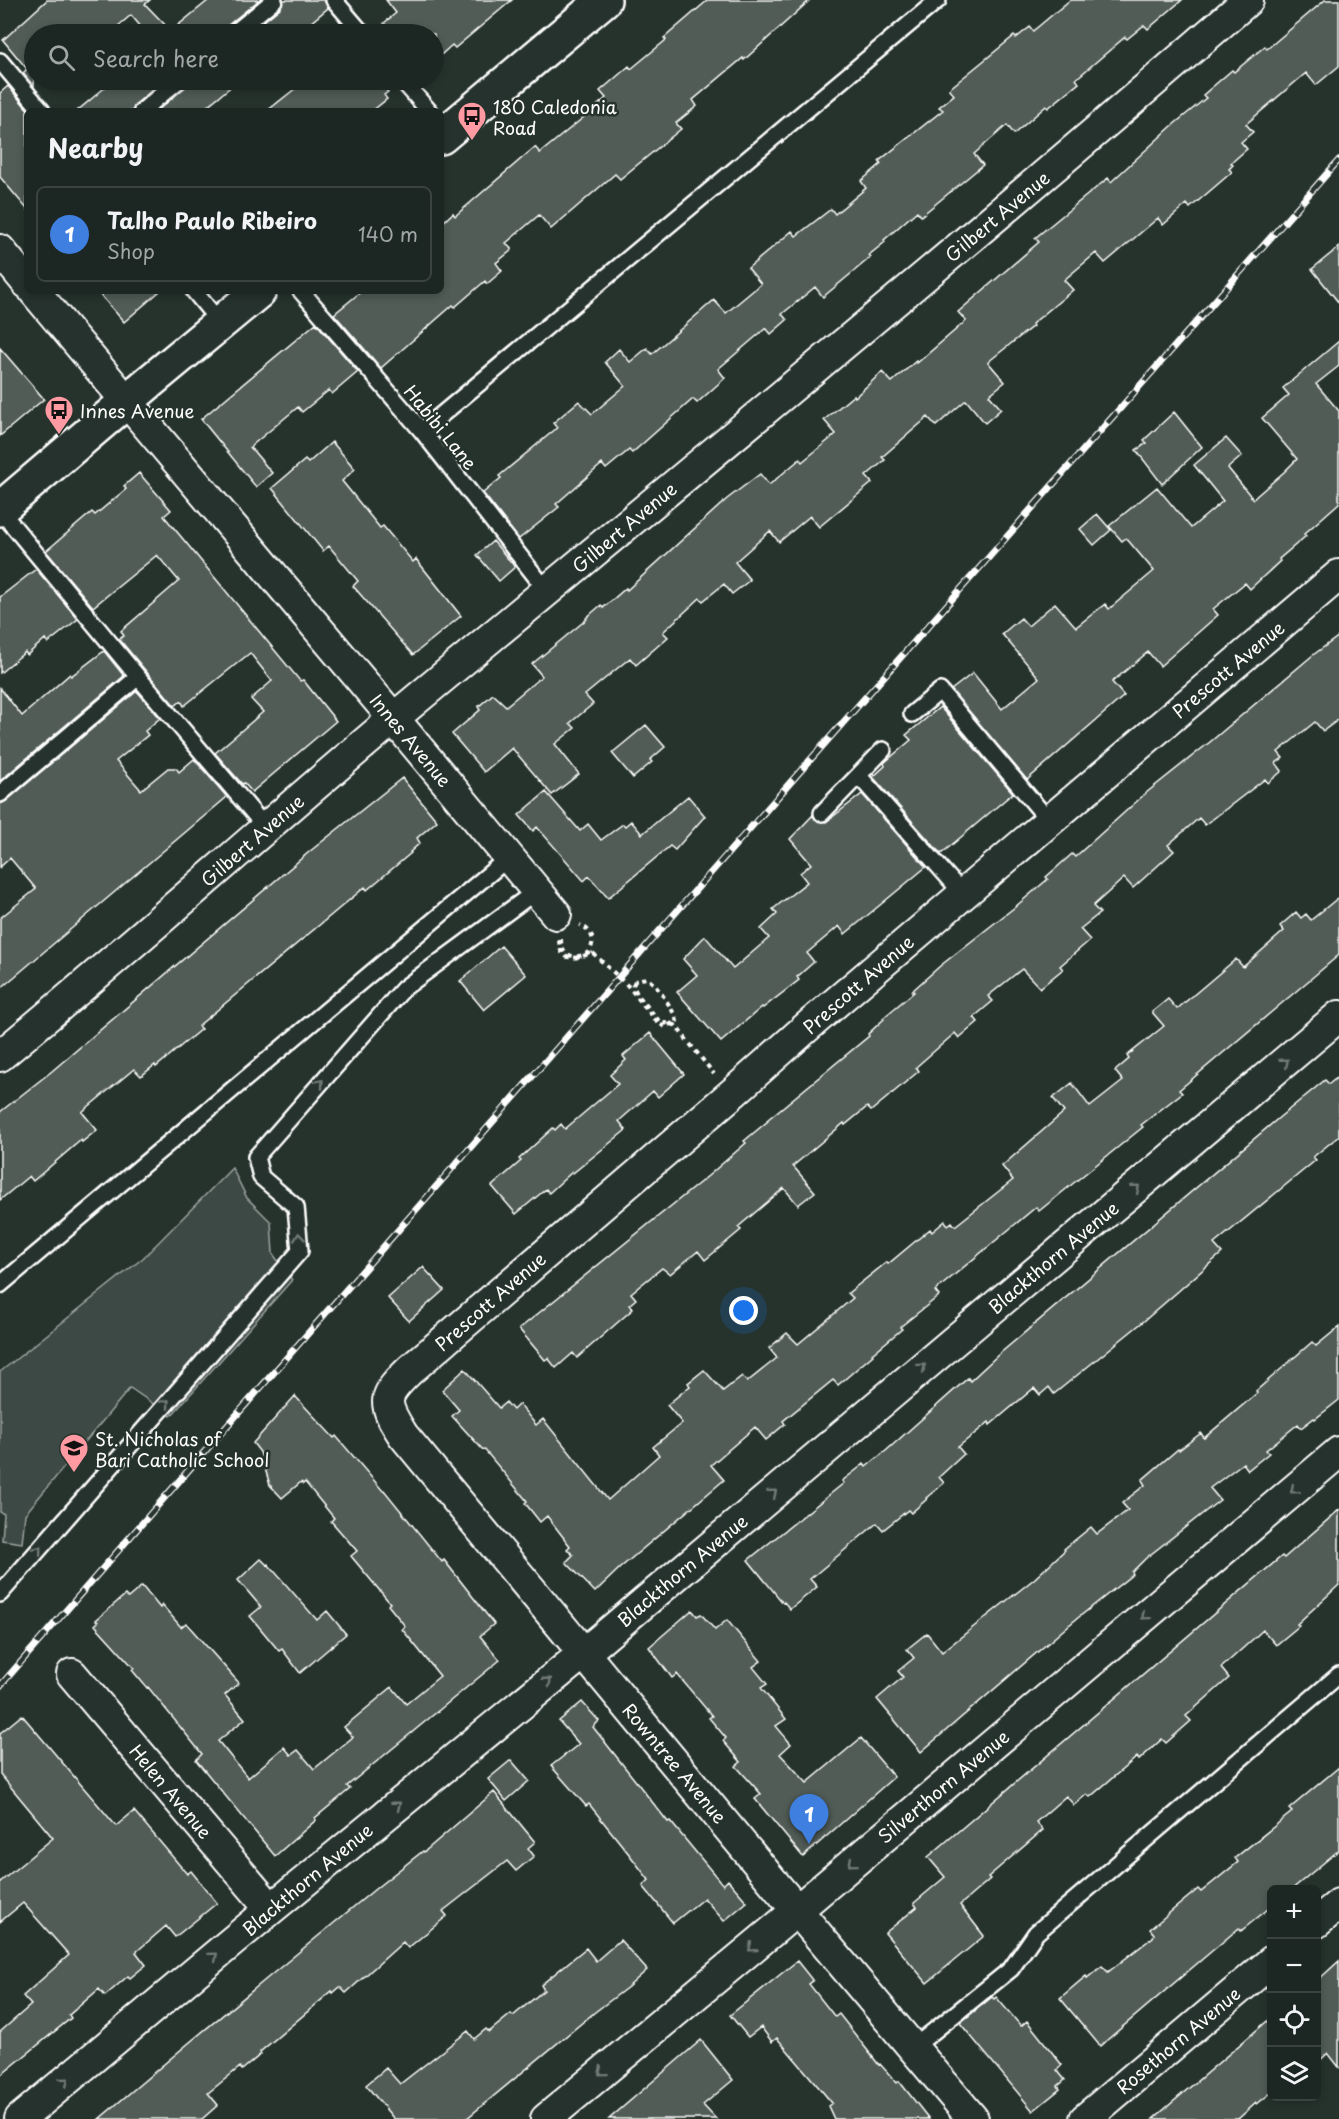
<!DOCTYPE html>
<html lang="en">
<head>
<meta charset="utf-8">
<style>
	:root { --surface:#1c2622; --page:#252e2a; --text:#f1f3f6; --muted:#a0a5a5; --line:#3a4340; --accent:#8bbbb9 }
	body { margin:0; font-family:"Playpen Sans",sans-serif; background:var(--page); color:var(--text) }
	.controls { position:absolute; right:18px; bottom:18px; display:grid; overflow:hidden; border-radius:9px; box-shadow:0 3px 9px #0003 }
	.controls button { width:54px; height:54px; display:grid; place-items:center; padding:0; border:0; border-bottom:2px solid var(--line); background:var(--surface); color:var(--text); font:30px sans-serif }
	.you { position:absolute; left:744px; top:1311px; width:21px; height:21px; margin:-15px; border:4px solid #fff; border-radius:50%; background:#1a73e8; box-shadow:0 0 0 9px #1a73e833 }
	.badge { display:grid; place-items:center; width:39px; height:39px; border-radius:50%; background:var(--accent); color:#fff; font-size:20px; font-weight:700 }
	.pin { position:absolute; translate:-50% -50px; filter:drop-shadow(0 2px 3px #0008) }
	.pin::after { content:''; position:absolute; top:32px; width:21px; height:18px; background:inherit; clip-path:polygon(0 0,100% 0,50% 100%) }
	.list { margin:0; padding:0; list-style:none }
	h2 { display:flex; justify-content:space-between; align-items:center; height:78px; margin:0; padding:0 24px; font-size:26px }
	h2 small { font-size:20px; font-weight:400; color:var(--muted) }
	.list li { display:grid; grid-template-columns:39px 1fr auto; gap:18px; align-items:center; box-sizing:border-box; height:96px; margin:0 12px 12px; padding:0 12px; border:2px solid var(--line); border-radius:9px }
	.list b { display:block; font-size:22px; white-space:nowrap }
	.list p { margin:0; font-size:20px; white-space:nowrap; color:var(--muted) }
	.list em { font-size:20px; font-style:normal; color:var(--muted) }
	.icon { flex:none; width:33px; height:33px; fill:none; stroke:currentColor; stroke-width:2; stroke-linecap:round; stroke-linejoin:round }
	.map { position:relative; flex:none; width:1339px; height:2119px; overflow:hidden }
	.search { position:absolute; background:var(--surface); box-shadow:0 3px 9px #0003; left:24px; top:24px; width:420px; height:66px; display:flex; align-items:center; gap:15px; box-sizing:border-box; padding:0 21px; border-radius:33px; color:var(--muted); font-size:22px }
	.panel { position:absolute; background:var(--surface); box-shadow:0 3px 9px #0003; left:24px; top:108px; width:420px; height:186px; border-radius:9px }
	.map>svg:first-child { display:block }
</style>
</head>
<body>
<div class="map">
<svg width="1339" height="2119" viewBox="0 0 1339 2119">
	<rect width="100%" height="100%" fill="#26332d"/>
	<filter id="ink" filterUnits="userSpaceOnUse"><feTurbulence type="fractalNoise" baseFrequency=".0167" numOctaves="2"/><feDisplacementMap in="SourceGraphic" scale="12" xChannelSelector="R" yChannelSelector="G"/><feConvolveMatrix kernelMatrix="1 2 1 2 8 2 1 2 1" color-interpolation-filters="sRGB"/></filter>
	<g filter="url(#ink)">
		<!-- green -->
		<path fill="#3e4944" stroke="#9ea4a2" stroke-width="1.5" d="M232,1168L247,1198L271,1222L273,1254L292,1280L171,1416L130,1388L25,1514L22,1543L2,1540L4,1514L0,1512V1372L143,1258Z"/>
		<!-- building -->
		<path fill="#515c57" stroke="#fff" stroke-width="1.5" d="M47,0H150L145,4L171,31L209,0H259L227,26L223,34H147L131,15L109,34H34V87L23,73L27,69L3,40Z
			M284,0H324L328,8L297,34H248L280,8Z
			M386,0H512L455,48L452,45L434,61V34H393L384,23L396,13Z
			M708,0H810L744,60L743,58L693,100L697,106L676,123L681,129L620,179L615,174L551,229L539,215L506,243L512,250L496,263L502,271L487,284L485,281L455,307L453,305L381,368L334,314L362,291H441V224L453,213L455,216L535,147L540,153L584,117L606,98L600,91L629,66L631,69L666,40L664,38Z
			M1070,0H1182L1148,29L1145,26H1143L1127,39L1125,37L1076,79L1079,83L1048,108L1046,106L1014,134L1007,125L974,154L983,165L921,216L917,211L884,240L885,242L869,255L871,257L823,297L815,287L782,314L787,320L771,334L766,328L718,369L725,378L697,403L693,399L632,453L629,450L606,469L602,464L556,504L559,507L519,539L483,493L501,478L499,476L557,428L553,423L579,401L592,414L625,386L605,362L619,349L630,362L647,348L652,354L714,300L726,313L761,284L748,268L792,231L796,236L831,209L835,214L866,188L861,181L881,164L879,161L943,110L939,107L954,95L949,89L1014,36L1016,38L1030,27L1033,31Z
			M1325,0H1339V66L1316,85L1306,73L1246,124L1253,132L1241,142L1247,149L1231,163L1233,165L1229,169L1232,172L1190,208L1187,204L1163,225L1158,218L1105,263L1096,253L1064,280L1073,290L1032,324L1033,326L988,362L1005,382L989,395L1001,409L985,423L966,400L936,426L928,417L882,457L885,460L866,476L872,483L819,527L810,516L779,542L770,531L735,562L750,580L732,594L724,584L703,601L700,598L663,632L668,637L636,665L630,658L585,695L593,704L570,723L575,728L555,744L579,774L552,795L512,748L484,772L452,734L480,710L478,707L493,694L506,706L542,676L532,664L587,619L586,618L601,605L603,608L626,588L627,590L727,499L760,474L769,485L800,459L802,462L836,434L824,420L854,395L855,397L882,372L892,382L916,361L917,363L966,321L958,312L1039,242L1035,238L1108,178L1111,182L1173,125L1206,98L1203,95L1232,70L1234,72L1265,46L1267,49Z
			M114,80H164L136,104L132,111H77Z
			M189,80H239L201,111H157L185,87Z
			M306,80H377L388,92L384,95L387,99L372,111H267Z
			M8,86L29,111H27V209L0,177V93Z
			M1339,247V303L1312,269Z
			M97,291H160L124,322Z
			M316,323L358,372L332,394L329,390L302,412L298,407L250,447L272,473L256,487L201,419Z
			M1339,341V366L1316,384L1339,411V503L1304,534L1306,536L1279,559L1280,561L1250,589L1245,583L1213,609L1218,615L1160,666L1148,652L1112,682L1124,696L1027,780L951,690L973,673L1002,709L1039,678L1002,634L1021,618L1028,626L1055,603L1076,627L1105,604L1109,609L1154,571L1126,538L1122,541L1109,526L1157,487L1191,528L1223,501L1194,465L1226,438L1242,456L1228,468L1253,499L1284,472L1297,459L1262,418L1289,395L1283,388Z
			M0,348L44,399L0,436Z
			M1174,412L1202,447L1162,484L1136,450L1147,443L1144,440Z
			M332,442L355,469L342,481L380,528L383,526L413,562L416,559L461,616L413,655L353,586L358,581L329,546L323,551L272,488L305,460L308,463Z
			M139,473L171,510L164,516L300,681L303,680L336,721L252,792L244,783L242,784L215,753L263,712L251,699L272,681L250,653L184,706L181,701L175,706L119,639L124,636L121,631L179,581L157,555L93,607L46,551L92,512L95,515L126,489L124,486Z
			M1097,514L1111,530L1094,545L1080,529Z
			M493,541L515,567L499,581L477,555Z
			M36,569L78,619L48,643L45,639L27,655L25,652L0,673V597Z
			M1339,636V719L1323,731L1315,722L1278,752L1283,758L1276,763L1282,771L1268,783L1265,779L1205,825L1199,818L1168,845L1174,851L1133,888L1124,878L1093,906L1100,913L1080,929L1090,940L1060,966L1063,969L1040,988L1022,969L988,996L993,1001L974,1017L978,1022L959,1038L955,1033L916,1067L919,1071L871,1111L867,1107L845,1125L844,1123L793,1166L815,1192L798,1205L784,1188L738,1227L741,1230L705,1260L698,1251L670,1274L662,1268L631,1293L636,1299L629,1305L633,1309L577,1358L573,1353L556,1368L548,1358L545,1360L519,1329L708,1176L746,1143L744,1141L768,1121L767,1120L869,1036L868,1034L884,1019L883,1018L914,992L912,991L940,966L1015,907L1048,879L1046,877L1072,854L1075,857L1146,793L1210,742L1313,655Z
			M104,651L124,676L0,781V688L22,716L70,674L71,676Z
			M137,691L160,718L145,731L148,735L116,761L141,790L168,768H176L179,772L194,759L227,797L0,989V918L36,889L10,858L0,867V804L6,801Z
			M940,707L1013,793L941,854L873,777L885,766L884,763L911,740L906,735Z
			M646,725L665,747L650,760L652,762L633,778L612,753Z
			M402,778L437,821L417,838L420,843L410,852L411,853L367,890L365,887L198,1026L201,1029L156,1067L155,1065L141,1076L134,1069L82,1112L97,1130L82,1142L81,1140L33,1181L29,1176L0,1200V1112L52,1071L309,852Z
			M546,792L580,831L588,824L601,840L623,824L625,826L631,821L642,834L688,796L705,816L675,850L670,846L608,898L589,876L584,881L537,827L533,831L519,815Z
			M862,794L926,867L845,934L839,926L807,953L814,962L797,977L799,980L763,1008L762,1007L721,1042L677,992L697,975L683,959L705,936L733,969L769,938L761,929L777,914L773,909L807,882L800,873L811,864L790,839L813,815L816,820L826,822Z
			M1339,897V955L1179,1090L1182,1093L1141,1125L1143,1127L1039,1211L1036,1207L935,1291L939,1296L900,1327L902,1329L872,1354L873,1355L838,1385L833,1380L783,1421L785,1424L766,1440L755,1427L711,1465L724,1480L620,1568L595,1592L566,1562L573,1555L567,1549L570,1546L547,1516L540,1522L525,1503L527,1501L484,1449L483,1450L452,1416L459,1410L442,1390L465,1369L499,1408L506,1402L513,1410L519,1404L536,1425L543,1419L608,1500L659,1455L653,1447L682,1423L667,1405L690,1386L688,1383L704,1370L723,1391L742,1376L747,1382L777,1358L769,1348L787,1333L798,1344L853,1298L848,1293L887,1262L888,1264L930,1229L932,1232L945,1221L948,1225L952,1222L955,1226L1013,1180L1002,1166L1064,1112L1053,1098L1072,1083L1090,1107L1123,1081L1115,1071L1129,1059L1127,1056L1164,1026L1152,1012L1168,999L1177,1009L1236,959L1243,967L1284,931L1280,926L1296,912L1301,918L1306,914L1311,920Z
			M501,946L526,975L484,1010L460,981Z
			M650,1033L684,1074L658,1097L653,1091L619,1121L626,1130L573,1173L572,1172L549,1193L546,1189L516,1214L492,1186L521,1161L519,1159L553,1128L555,1130L561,1124L565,1129L618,1084L610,1075L626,1060L623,1056Z
			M1339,1076V1136L1313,1157L1316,1160L1214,1244L1222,1253L1144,1321L1054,1394L1049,1387L1040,1395L1034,1388L990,1425L989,1422L958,1447L964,1454L939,1477L944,1483L926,1498L927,1499L911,1513L908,1510L883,1530L877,1523L810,1579L817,1587L790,1609L784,1602L783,1603L748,1560L844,1483L842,1481L864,1464L866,1467L887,1450L968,1378L970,1381L998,1355L1281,1116L1325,1080L1329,1084Z
			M423,1267L444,1290L409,1321L388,1298Z
			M1339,1327V1400L1315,1419L1314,1418L1301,1428L1298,1424L1266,1450L1269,1453L1248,1470L1243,1463L1210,1488L1220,1500L1146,1558L1132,1572L1133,1574L1069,1625L921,1752L877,1699L903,1677L898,1671L914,1658L907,1649L927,1633L942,1652L1034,1579L1065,1550L1064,1549L1091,1527L1097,1534L1128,1510L1122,1503L1145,1485L1142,1480L1178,1449L1179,1450L1201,1433L1204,1438L1257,1393L1256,1391L1312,1342L1316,1346Z
			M295,1396L334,1438L336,1436L383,1491L384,1490L442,1562L444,1560L494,1624L480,1636L500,1660L347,1786L350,1789L315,1818L316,1820L275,1856L196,1760L202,1754L148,1687L147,1688L132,1670L134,1668L95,1625L98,1622L96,1620L125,1595L128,1598L142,1586L160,1608L162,1605L181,1627L186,1623L239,1683L225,1695L245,1719L218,1741L248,1778L284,1747L291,1755L298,1750L314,1769L353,1737L344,1727L392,1687L406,1704L440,1676L402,1629L405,1626L388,1605L390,1603L351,1556L357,1551L331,1521L334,1518L305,1482L303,1484L301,1482L282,1498L270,1485L260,1452L253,1443Z
			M1339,1510V1585L1297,1624L1299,1626L1276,1645L1263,1630L1221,1668L1229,1678L1186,1716L1191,1721L1166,1743L1162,1739L1139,1760L1137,1757L1090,1797L1087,1794L1074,1805L1066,1796L1036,1822L1043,1830L988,1877L990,1879L960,1905L984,1936L927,1983L885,1933L917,1907L914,1903L945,1877L928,1857L1282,1556L1284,1558Z
			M261,1559L267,1565L268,1564L317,1620L327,1611L346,1634L300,1673L282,1649L279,1651L250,1616L261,1607L238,1580Z
			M692,1610L697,1616L701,1614L715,1630L727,1620L761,1661L753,1667L767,1684L761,1688L786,1719L776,1726L791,1744L780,1754L807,1783L861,1738L894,1777L803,1857L755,1799L761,1794L736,1766L741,1762L723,1741L726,1738L709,1718L712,1716L677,1674L672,1678L649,1647Z
			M582,1702L599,1721L593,1727L668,1822L670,1821L723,1885L728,1880L747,1902L724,1921L704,1898L673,1923L643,1886L649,1880L629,1854L589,1804L586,1806L551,1766L579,1744L559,1721Z
			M22,1715L116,1826L134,1811L187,1874L191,1871L217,1903L175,1937L166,1926L136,1952L146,1965L130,1978L128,1976L105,1996L99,1989L69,2015L71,2018L0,2076V2032L31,2005L23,1996L69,1955L23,1903L0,1922V1882L53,1838L0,1774V1733Z
			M511,1760L529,1781L506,1801L488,1779Z
			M1339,1767V1850L1291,1890H1272V1905L1268,1909L1241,1931L1239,1928L1100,2046L1060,1998L1086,1976L1087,1978L1102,1966L1108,1972L1153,1937L1154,1934L1150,1929L1198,1889L1201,1892L1238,1862L1235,1858L1292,1812L1289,1809Z
			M494,1792L535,1842L528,1848L534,1856L516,1871L507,1861L443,1911L447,1916L408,1948L403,1942L346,1993L340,1987L333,1993L332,1991L260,2052L261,2054L242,2070L240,2067L208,2093L218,2105L202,2119H99L190,2042L380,1885L423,1851L424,1852Z
			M620,1940L647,1970L628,1987L595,2012L466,2119H394L366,2085L386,2068L400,2084L468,2031L474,2039L486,2029L489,2032L511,2014L513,2016L544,1990L541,1985L586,1948L596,1961Z
			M797,1961L813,1981L809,1984L835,2017L839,2014L879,2065L880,2064L897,2083L899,2081L929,2119H834L828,2106L832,2103L777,2038L772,2042L761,2027L748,2037L730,2015Z
			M1339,1961V2067L1328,2053L1317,2063V1981Z
			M992,1997L994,1999L996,1997L1021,2026L1027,2021L1062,2065L1057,2070L1065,2080L1058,2086L1060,2089L1033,2111L960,2023Z
			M1272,2017V2092L1257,2104L1256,2103L1238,2119H1153Z
			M701,2040L733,2080L703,2105L716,2119H609Z"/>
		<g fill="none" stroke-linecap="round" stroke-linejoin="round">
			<!-- service casing -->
			<g stroke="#fff" stroke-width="20">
				<path id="service" d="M334,0L363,34
					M233,34L274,0
					M0,61L42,111
					M402,80L429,111
					M142,111L179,80
					M194,291L220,323
					M301,291L422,431L547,591
					M422,431L938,0
					M0,510L138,677L266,828
					M912,714L940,691L1049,821
					M859,776L963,894
					M0,794L138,677
					M822,813L883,750
					M0,1285L508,858
					M0,1594L300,1251L296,1207L261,1177L256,1157L404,988L536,891
					M914,2047L1011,1969L1036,1933L1339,1675"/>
			</g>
			<!-- minor casing -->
			<g stroke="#fff" stroke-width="34">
				<path id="minor" d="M0,250L27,283
					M34,291L394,719L556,914
					M0,1056C139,941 273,819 412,703C692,470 974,239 1248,0
					M72,1674L271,1909
					M1316,1923L1339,1904
					M20,2119L271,1909L601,1639L1339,1016
					M546,2119L776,1928L1339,1452
					M973,2119L779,1889L403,1435C382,1402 382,1397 410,1370L734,1092L807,1027L1339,575
					M1085,2119L1272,1961"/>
			</g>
			<!-- tertiary casing -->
			<g stroke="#fff" stroke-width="38">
				<path id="tertiary" d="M441,137L604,0
					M0,509L147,384L259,291"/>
			</g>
			<!-- path -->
			<path stroke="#fff" stroke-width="4" stroke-dasharray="4.5 4.5" stroke-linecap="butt" d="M561,939C561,956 575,961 589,952C596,940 592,930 580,925
				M559,940C560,966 578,957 593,953
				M635,981L633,985L637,994L660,1022L675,1025L714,1074"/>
			<!-- service -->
			<use href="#service" stroke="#26332d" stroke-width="15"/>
			<!-- minor -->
			<use href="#minor" stroke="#26332d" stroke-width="30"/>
			<!-- tertiary -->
			<use href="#tertiary" stroke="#26332d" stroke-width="33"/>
			<!-- rail casing -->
			<g stroke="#fff" stroke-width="7">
				<path id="rail" d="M0,1686L648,944L1339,160"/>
			</g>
			<!-- rail -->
			<use href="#rail" stroke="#26332d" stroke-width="4.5" stroke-dasharray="14" stroke-linecap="butt"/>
			<!-- path-bridge -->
			<path stroke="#fff" stroke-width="4" stroke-dasharray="4.5 4.5" stroke-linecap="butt" d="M593,953L628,986L658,1023L665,1027L677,1021C674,1011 658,986 649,980C645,977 640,979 635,981"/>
		</g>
		<!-- one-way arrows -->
		<defs><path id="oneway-chevron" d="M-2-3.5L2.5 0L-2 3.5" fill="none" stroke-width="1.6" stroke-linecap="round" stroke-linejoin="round" transform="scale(1.5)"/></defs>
		<g stroke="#727a76">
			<use href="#oneway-chevron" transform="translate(1285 1062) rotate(-40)"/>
			<use href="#oneway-chevron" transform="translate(320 1083) rotate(-49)"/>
			<use href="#oneway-chevron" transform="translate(1136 1188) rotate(-40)"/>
			<use href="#oneway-chevron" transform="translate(299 1237) rotate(-96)"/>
			<use href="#oneway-chevron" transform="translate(922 1367) rotate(-40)"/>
			<use href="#oneway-chevron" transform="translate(166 1403) rotate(-49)"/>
			<use href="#oneway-chevron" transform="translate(1294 1490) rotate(140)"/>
			<use href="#oneway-chevron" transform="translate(773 1493) rotate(-40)"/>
			<use href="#oneway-chevron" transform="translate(38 1550) rotate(-49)"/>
			<use href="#oneway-chevron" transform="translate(1145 1616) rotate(140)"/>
			<use href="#oneway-chevron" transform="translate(548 1681) rotate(-39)"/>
			<use href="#oneway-chevron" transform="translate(397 1805) rotate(-39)"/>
			<use href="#oneway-chevron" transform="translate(852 1863) rotate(140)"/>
			<use href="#oneway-chevron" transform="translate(752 1948) rotate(140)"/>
			<use href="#oneway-chevron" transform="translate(214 1956) rotate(-40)"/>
			<use href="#oneway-chevron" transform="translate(602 2072) rotate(140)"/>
			<use href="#oneway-chevron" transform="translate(65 2081) rotate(-40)"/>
		</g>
	</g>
	<!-- icons -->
	<defs>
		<g id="bus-pin" transform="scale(1.5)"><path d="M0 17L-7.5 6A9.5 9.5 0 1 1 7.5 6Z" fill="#ff9aa2" stroke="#26332d"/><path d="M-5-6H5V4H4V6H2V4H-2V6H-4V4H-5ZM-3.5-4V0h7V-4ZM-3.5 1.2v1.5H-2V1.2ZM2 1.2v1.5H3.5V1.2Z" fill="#111"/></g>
		<g id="school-pin" transform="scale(1.5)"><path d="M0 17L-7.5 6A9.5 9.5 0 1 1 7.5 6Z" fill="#ff9aa2" stroke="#26332d"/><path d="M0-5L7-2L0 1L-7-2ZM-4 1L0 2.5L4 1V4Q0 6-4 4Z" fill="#111"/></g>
	</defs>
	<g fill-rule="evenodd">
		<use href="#bus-pin" x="472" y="116"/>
		<use href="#bus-pin" x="59" y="410"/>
		<use href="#school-pin" x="74" y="1448"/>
	</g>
	<g text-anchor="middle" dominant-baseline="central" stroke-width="5" stroke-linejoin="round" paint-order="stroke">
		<!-- poi labels -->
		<g font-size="18" fill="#fff" stroke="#26332d" text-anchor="start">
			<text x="493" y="106">180 Caledonia<tspan x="493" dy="21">Road</tspan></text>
			<text x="80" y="410">Innes Avenue</text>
			<text x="95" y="1438">St. Nicholas of<tspan x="95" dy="21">Bari Catholic School</tspan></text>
		</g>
		<!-- street labels -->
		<g font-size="18" fill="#fff" stroke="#26332d">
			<text transform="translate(997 216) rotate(-40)">Gilbert Avenue</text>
			<text transform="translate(441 427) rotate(51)">Habibi Lane</text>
			<text transform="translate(624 527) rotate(-40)">Gilbert Avenue</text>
			<text transform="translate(1228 669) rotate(-40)">Prescott Avenue</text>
			<text transform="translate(411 740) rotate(50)">Innes Avenue</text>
			<text transform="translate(252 840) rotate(-41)">Gilbert Avenue</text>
			<text transform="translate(858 984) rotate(-41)">Prescott Avenue</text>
			<text transform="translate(1053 1257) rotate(-40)">Blackthorn Avenue</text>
			<text transform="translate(490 1301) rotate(-41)">Prescott Avenue</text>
			<text transform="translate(682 1570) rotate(-40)">Blackthorn Avenue</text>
			<text transform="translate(675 1763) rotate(50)">Rowntree Avenue</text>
			<text transform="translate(943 1786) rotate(-40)">Silverthorn Avenue</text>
			<text transform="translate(171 1791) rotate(50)">Helen Avenue</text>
			<text transform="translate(307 1879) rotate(-40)">Blackthorn Avenue</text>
			<text transform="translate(1178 2040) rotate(-40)">Rosethorn Avenue</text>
		</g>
	</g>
</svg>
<div class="controls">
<button>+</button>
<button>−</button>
<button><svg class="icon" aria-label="locate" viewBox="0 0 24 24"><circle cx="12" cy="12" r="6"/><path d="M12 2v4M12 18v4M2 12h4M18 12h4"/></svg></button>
<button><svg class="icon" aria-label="layers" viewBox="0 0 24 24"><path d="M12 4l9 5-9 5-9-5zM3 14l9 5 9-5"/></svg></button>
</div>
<div class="you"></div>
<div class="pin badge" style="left:809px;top:1844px;background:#3f7fe0">1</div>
<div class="search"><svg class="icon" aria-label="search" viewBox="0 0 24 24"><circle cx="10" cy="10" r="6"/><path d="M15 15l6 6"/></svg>Search here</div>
<section class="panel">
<h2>Nearby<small></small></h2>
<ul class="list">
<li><span class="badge" style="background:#3f7fe0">1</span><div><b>Talho Paulo Ribeiro</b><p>Shop</p></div><em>140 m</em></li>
</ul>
</section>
</div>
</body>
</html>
